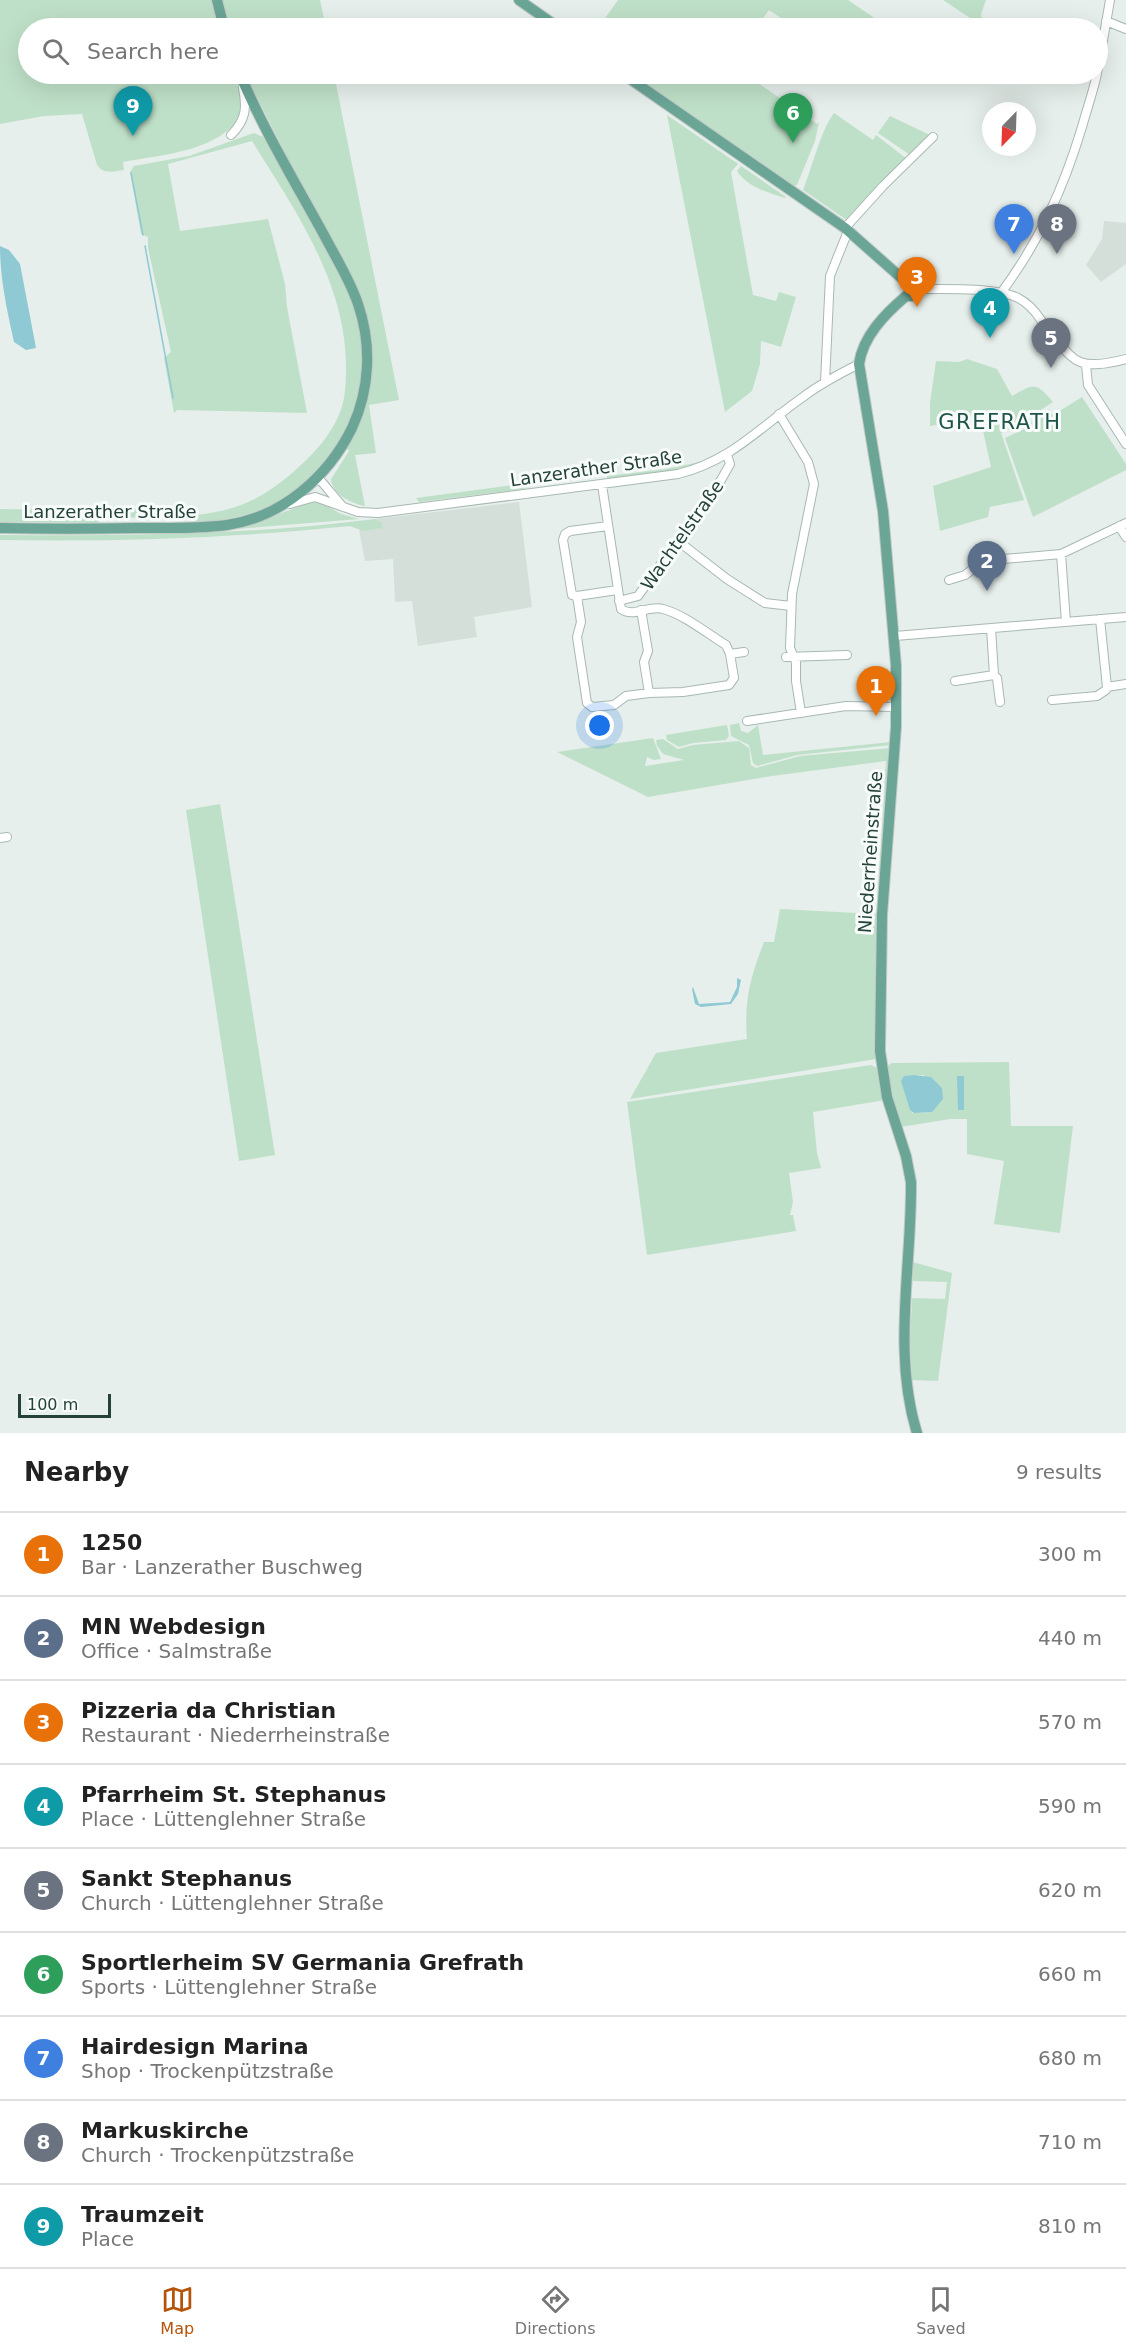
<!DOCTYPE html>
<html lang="en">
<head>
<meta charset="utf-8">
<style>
	:root { --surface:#fff; --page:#f6f6f6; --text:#222; --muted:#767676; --line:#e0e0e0; --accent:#b45309 }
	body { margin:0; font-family:"DejaVu Sans",sans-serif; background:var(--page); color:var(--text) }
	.compass { position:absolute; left:982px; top:102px; width:54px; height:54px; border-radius:50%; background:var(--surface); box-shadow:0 6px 24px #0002; rotate:203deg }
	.scale { position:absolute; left:18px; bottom:15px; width:93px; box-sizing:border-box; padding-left:6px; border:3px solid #24423a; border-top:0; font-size:16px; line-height:21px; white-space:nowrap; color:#24423a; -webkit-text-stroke:4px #f7fbf9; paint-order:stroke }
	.you { position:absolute; left:600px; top:726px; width:21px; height:21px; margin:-15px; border:4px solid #fff; border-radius:50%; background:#1a73e8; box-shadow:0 0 0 9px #1a73e833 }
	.badge { display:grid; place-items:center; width:39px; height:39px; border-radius:50%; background:var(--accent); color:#fff; font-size:20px; font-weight:700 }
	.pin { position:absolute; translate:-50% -50px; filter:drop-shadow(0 2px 3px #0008) }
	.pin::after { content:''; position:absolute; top:32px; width:21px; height:18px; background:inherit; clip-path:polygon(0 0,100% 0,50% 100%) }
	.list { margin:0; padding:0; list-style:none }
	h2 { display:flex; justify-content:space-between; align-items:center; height:78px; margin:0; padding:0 24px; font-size:26px }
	h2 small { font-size:20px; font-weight:400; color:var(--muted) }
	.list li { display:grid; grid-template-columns:39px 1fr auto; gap:18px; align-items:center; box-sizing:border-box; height:84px; padding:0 24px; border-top:2px solid var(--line) }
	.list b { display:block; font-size:22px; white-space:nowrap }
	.list p { margin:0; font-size:20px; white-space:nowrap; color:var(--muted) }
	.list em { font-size:20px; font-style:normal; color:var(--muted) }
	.icon { flex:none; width:33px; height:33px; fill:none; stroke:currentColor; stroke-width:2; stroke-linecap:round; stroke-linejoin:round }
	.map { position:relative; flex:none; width:1126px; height:1433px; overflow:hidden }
	.search { position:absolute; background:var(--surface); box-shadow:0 6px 24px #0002; left:18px; right:18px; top:18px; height:66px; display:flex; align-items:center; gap:15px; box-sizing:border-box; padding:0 21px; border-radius:33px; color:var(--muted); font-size:22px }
	.sheet { height:834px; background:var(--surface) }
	nav { display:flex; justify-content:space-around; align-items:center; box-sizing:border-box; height:84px; border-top:2px solid var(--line); background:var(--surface); font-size:16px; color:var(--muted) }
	nav a { display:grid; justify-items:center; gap:3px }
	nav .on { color:var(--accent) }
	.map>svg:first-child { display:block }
</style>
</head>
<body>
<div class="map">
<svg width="1126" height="1433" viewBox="0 0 1126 1433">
	<rect width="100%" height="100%" fill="#e6efeb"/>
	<!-- built -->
	<path fill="#d4dfda" d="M1104,221L1126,223V264L1101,282L1086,265L1102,239Z
		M519,502L532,607L474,617L477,637L418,646L412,601L395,602L393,559L365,561L359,530L378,529L381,523L375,519Z"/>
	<!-- green -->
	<path fill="#bfe0c8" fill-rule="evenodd" d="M0,0H213L221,28H28V74H236L243,113C219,152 165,154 123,162L124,170C114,171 104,175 97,165L82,114L44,116L0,124Z
		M221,0H320L326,28H229Z
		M618,0H848L889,28H801L795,24L793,26L769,10L756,28H598Z
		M943,0H986L981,14L982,23L995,28H985Z
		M245,74H334L399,400L369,405L376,453L355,455L365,506C351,503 333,495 331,479L349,451L347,448L354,436L371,345L313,208Z
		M629,74H745L817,124L819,122L815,141L797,185L791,187Z
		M834,113L873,140L876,135L907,159L848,221L803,190C812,168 821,130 834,113Z
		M667,115L786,197L785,198C769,193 747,187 737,171L741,166L738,164L731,172L753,295L776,301L779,292L796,297L781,347L761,341L760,364L752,391L725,412Z
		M890,116L932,136L910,155L878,133Z
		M254,133L263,137L267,142C284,172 301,203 318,233C332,259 350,286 357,315C372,369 356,426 319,467C286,504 248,520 199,522L195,520L194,515C240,511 268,496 302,464C316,451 330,435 338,417C345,403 346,385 346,369C347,284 295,210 252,141L168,164L180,231L268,219L285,284L287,307L307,413L177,410L174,413L164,358L171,352L148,248V237L141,234L130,172L134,166L189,156Z
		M967,359L997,369L1012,396C1034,384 1035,381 1053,402L1018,425L1001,433L1024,500L990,507L988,517L940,531L933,486L991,467L980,417L930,426V403L936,361L959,362Z
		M1082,397L1126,464V470L1033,517L1005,438L1029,427L1032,421L1049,409L1053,415Z
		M704,461L705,464L651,476L607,479V476L666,469Z
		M599,471L597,475L549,481L523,489L419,502L416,498L596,474Z
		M314,501L324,504L341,514L359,519L224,530L257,522Z
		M189,506L190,514L189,517L100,518L98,523L0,522V509L79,510Z
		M375,519L381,522L383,528L363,531L350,526C233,538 117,542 0,540V535C125,536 250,535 375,519Z
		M739,723L741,731L748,733L758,725L763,755L891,742V745L797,755L757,766L753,763L749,745L731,736L730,725Z
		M727,725L729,736L726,740L693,743L679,747L667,740L666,735Z
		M653,738L661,759L654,760L647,757L645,766L684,760L663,754L657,746L656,740L663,739L678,749L693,745L739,741L749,748L751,765L756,768L800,756L891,748L877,909L886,761L772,776L648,797L557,752Z
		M220,804L275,1155L239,1161L186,810Z
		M780,909L876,914L878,918L876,1059L630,1099L656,1053L747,1039C744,1000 750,978 764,942H774Z
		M1009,1062L1011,1126H1073L1060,1233L994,1224L1004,1161L967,1154V1119H950L901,1127L891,1095L886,1067L892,1063ZM924,1075L932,1112L912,1113L904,1076Z
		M871,1065L877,1068L885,1100L813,1112L817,1153L821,1168L789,1173L793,1202L790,1215H793L796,1231L647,1255L627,1102Z
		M913,1262L952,1273L938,1381L912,1380L910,1341L912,1298L945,1299L947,1282L913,1281Z"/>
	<!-- water -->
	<path fill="#8ec9d4" d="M0,246L9,250L20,264L36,348L26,350L14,342C7,310 0,279 0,246Z
		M737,978L741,980L738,994L731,1004L701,1007L695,1004L692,989L693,987L699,1004L730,1002L737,987Z
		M914,1075L931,1077L942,1088L943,1099L932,1112L914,1113L910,1110L901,1081L904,1076Z
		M957,1076H964V1110H958Z"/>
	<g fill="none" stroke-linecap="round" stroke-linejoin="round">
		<!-- stream -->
		<path stroke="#8ec9d4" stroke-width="1.5" d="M131,173L143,235
			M145,246L173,398"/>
		<!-- minor casing -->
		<g stroke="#a8b8b2" stroke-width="10">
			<path id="minor" d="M1106,21L1126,29
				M1098,69L1110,0
				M231,135C246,120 247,108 243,88
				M845,228L883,186L933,137
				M917,289C942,289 996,287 1018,298C1028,303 1035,311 1041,320C1074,359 1071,373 1126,359
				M1001,293C1040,240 1063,190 1082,127C1087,109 1093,92 1097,74
				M1086,365L1088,385L1126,444
				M825,382L830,276L848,231
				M779,414L808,462L814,484L792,594L790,648L796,662V681L801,713
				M315,480L321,481L343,507
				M602,485L621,609C633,618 649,605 663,609C683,614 708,634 726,645L730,654L744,652
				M290,504L315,497L358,512L378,513L678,474C731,461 760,427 803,397C820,384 839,374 859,364
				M608,526L570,531L565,534L563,540L572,595L577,596L617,590
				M1119,526L1126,537
				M678,541L727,579L765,603L791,606
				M1061,554L1066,622
				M949,580L965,575L978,565L992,560L1061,554L1126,523
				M577,596L581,622L577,637L587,703L592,707L614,705L626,696L649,693L683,692L729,685L734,678L730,654
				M619,601L638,596L721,480L730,464L727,455
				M641,610L648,651L644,662L649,693
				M1100,619L1107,687
				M991,628L994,675L997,678L1000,702
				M895,636L1126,617
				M786,657L847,655
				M955,681L994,675
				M1052,700L1097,696L1106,690L1107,687L1126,684
				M747,721L846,706L896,707
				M0,838L7,837"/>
		</g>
		<!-- major casing -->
		<g stroke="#c2cac8" stroke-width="12">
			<path id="major" d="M217,0L224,28
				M519,0L559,28
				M623,74L845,228L906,282
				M906,296C885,314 863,336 859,364L883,511L896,666V727L882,915L880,1051L887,1097L906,1156L911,1182C912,1265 892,1352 917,1433
				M906,296H914L917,289L914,282H906
				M0,528C46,529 91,529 137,528C167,528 198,529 227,525C282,517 328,477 352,428C370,389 372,345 358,304C350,280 336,258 324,235C295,182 263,129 240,74"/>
		</g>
		<!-- minor -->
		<use href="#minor" stroke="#fff" stroke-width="8"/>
		<!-- major -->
		<use href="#major" stroke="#6aa596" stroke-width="10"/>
	</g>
	<g text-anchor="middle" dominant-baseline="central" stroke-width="6" stroke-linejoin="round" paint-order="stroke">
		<!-- street labels -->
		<g font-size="18" fill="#24423a" stroke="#f7fbf9">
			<text transform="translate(596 468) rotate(-8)">Lanzerather Straße</text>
			<text x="110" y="511">Lanzerather Straße</text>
			<text transform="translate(682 535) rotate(-55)">Wachtelstraße</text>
			<text transform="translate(870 852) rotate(-86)">Niederrheinstraße</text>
		</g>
		<!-- quarter labels -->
		<g font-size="21" letter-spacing="1.5" fill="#1f5548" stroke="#f7fbf9">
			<text x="1000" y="422">GREFRATH</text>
		</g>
	</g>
</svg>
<svg class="compass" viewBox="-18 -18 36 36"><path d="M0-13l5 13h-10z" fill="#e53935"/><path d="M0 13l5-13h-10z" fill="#767676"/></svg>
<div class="scale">100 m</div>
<div class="you"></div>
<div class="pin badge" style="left:876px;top:716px;background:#e8710a">1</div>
<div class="pin badge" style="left:987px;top:591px;background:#5c6f8a">2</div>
<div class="pin badge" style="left:917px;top:307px;background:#e8710a">3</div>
<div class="pin badge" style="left:990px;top:338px;background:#0f9aa8">4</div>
<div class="pin badge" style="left:1051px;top:368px;background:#6b7280">5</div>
<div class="pin badge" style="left:793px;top:143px;background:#2e9e5b">6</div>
<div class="pin badge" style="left:1014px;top:254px;background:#3f7fe0">7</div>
<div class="pin badge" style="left:1057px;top:254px;background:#6b7280">8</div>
<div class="pin badge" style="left:133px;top:136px;background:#0f9aa8">9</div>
<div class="search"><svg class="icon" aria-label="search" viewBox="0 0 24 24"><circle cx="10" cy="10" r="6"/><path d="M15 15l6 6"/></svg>Search here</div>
</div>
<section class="sheet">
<h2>Nearby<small>9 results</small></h2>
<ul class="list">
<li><span class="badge" style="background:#e8710a">1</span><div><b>1250</b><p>Bar · Lanzerather Buschweg</p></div><em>300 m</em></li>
<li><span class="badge" style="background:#5c6f8a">2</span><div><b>MN Webdesign</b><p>Office · Salmstraße</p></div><em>440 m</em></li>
<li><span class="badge" style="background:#e8710a">3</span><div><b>Pizzeria da Christian</b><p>Restaurant · Niederrheinstraße</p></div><em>570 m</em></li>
<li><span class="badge" style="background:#0f9aa8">4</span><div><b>Pfarrheim St. Stephanus</b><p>Place · Lüttenglehner Straße</p></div><em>590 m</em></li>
<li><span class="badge" style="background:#6b7280">5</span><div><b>Sankt Stephanus</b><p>Church · Lüttenglehner Straße</p></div><em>620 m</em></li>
<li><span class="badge" style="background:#2e9e5b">6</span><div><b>Sportlerheim SV Germania Grefrath</b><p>Sports · Lüttenglehner Straße</p></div><em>660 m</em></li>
<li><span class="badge" style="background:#3f7fe0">7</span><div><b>Hairdesign Marina</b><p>Shop · Trockenpützstraße</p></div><em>680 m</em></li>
<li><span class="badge" style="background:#6b7280">8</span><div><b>Markuskirche</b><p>Church · Trockenpützstraße</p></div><em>710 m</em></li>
<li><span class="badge" style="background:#0f9aa8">9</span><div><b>Traumzeit</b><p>Place</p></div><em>810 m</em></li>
</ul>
</section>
<nav>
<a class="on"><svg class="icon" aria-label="map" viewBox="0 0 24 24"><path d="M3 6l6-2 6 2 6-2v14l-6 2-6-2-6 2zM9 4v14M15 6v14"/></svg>Map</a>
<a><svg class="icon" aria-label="directions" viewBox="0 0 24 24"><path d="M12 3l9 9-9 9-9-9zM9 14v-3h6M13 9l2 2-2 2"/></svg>Directions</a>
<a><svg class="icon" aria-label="saved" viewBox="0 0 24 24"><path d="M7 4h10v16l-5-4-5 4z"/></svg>Saved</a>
</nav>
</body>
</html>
